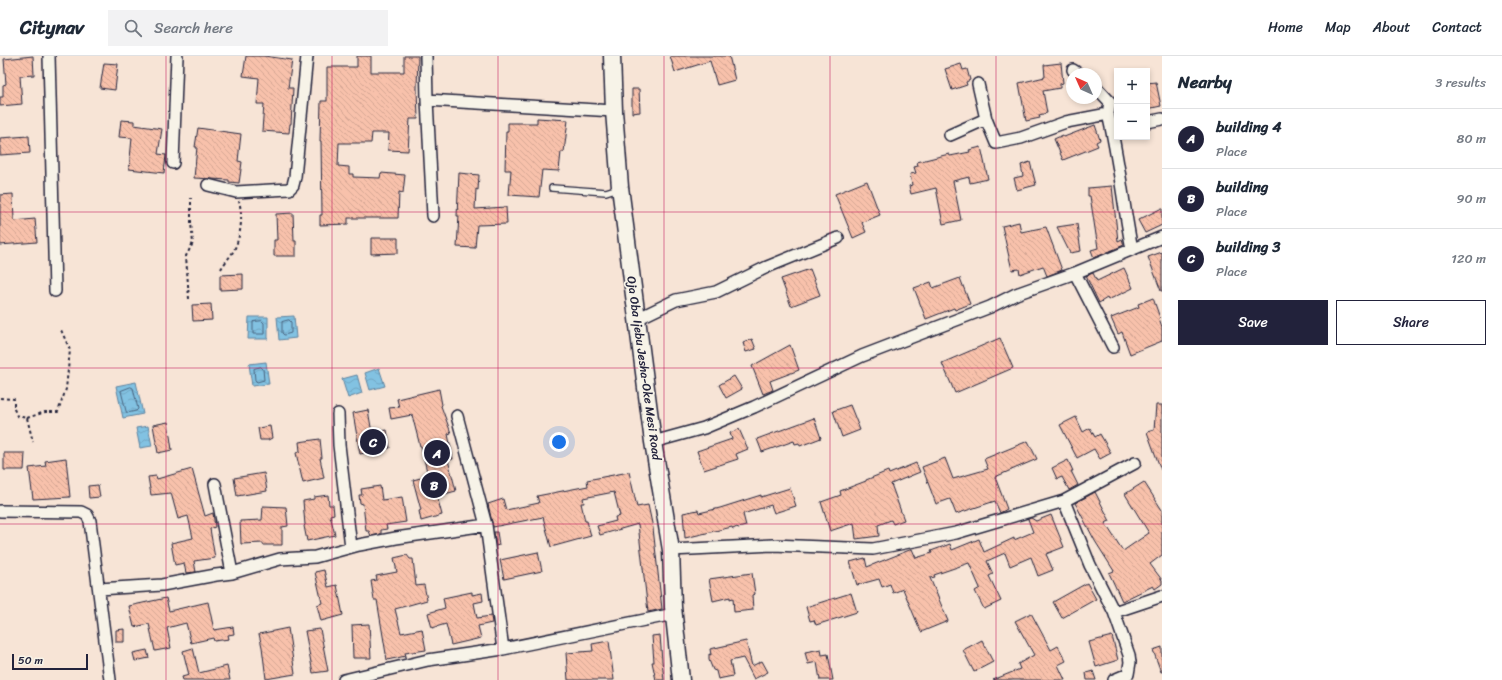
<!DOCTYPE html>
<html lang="en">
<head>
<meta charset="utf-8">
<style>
	:root { --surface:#fff; --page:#f2f2f3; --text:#1f2937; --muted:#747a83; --line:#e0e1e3; --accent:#22223b }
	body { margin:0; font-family:Sriracha,sans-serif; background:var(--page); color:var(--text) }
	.controls { position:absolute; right:12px; top:12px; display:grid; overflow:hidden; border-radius:0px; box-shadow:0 2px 6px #0003 }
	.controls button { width:36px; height:36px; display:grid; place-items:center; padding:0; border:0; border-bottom:1px solid var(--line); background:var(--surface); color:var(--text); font:20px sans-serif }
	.compass { position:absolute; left:1066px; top:12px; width:36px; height:36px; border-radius:50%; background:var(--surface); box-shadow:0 2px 6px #0003; rotate:315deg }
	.scale { position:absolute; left:12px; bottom:10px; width:76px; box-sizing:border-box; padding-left:4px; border:2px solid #22223b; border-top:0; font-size:11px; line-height:14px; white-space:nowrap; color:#22223b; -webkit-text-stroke:3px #f7f3e8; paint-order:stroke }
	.you { position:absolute; left:559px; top:386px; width:14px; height:14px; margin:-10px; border:3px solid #fff; border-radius:50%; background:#1a73e8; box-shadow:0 0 0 6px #1a73e833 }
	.badge { display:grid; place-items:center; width:26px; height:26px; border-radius:50%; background:var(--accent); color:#fff; font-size:13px; font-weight:700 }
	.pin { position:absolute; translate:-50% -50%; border:2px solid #fff; box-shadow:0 1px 4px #0006 }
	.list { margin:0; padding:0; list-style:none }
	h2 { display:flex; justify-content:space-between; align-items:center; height:52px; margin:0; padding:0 16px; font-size:17px }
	h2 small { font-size:13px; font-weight:400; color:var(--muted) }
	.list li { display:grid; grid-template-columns:26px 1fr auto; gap:12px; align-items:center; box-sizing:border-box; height:60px; padding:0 16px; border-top:1px solid var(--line) }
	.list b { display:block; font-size:15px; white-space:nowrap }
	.list p { margin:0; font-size:13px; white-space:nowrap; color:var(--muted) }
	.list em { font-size:13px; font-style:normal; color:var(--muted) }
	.actions { display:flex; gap:8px; padding:12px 16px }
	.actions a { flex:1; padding:9px 0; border:1px solid var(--accent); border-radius:0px; text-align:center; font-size:14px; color:var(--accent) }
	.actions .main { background:var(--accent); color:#fff }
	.icon { flex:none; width:22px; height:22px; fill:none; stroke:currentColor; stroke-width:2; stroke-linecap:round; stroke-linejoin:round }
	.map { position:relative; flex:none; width:1162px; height:624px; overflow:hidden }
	header { display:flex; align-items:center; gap:24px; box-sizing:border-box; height:56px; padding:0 20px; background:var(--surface); border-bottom:1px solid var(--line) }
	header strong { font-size:19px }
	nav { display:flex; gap:22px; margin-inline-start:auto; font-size:14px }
	.search { width:280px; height:36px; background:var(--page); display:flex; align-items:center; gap:10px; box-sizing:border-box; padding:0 14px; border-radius:0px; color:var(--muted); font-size:15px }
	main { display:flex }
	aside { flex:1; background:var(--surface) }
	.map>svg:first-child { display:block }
</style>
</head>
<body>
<header>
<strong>Citynav</strong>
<div class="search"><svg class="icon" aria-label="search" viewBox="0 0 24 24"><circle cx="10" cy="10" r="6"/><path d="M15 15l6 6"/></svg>Search here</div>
<nav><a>Home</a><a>Map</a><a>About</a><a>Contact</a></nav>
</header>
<main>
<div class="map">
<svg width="1162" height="624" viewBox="0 0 1162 624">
	<defs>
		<pattern id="water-waves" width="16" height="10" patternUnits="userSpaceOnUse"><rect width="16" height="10" fill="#82c2e2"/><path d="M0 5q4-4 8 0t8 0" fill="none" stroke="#70a6c3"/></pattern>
		<pattern id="building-back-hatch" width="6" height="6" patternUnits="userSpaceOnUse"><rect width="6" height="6" fill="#f8c1ab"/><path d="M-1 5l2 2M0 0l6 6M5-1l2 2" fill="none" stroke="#d4a694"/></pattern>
	</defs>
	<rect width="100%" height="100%" fill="#f7e4d6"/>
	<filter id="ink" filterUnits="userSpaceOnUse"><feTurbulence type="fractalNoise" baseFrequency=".025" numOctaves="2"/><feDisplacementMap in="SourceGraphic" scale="8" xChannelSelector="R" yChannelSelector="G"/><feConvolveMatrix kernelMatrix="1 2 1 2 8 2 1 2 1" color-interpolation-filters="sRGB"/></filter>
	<g filter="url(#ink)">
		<!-- water -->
		<path fill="url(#water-waves)" stroke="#5c829f" d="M294,260L296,282L279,284L277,261Z
			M249,261H268V283H248Z
			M266,306L269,328L252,330L249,308Z
			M379,312L385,330L370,334L365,317Z
			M357,319L362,337L348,342L342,323Z
			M136,326L143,358L123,362L116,330Z
			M148,370L152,390L140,392L136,372Z"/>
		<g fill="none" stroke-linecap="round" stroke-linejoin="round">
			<!-- shore -->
			<path stroke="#48627e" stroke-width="1" d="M289,264L291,266V277L284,279L282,277V266Z
				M262,265L264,267V278H253V266Z
				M261,311L263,313L264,324L257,326L255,324L254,313Z
				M131,331L133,332L138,353L136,355L127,357L126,355L121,335Z"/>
		</g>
		<!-- building -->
		<path fill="url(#building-back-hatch)" stroke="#22223b" d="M33,0L34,19L20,20L22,48L0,50V41H3V29L6,28L4,3Z
			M246,0H264L292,4L288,32H293L291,68H290L289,77L262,75L264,48H257L259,22L243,20Z
			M357,0H371V16H404V0H418L417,32L418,63H410L408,95L388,94L389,77H372L371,87H339L338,110L349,111V118H353V121L380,122L381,117L405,119L403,137L399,136L398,162H348V168L320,169V159H322L321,85H320L321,45H327V11H357Z
			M670,0H729L735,24L717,29L710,5L675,16Z
			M104,7L118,8L115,34L100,32Z
			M1061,7L1063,27L1060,28V32L1043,35L1047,57L1039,59L1040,62L1026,65L1019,27L1045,21L1044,9Z
			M961,8L963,14L967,13L970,24L966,26L967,29L952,34L945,13Z
			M1156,26L1161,50L1147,53V27Z
			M632,33H639L640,56L632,57Z
			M537,62L568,64L564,96H561L559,115L542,114L539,141L509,139L511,114H505L506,75H508V67H537Z
			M121,64L134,65V69L162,73L158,98L166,99L164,117L129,113L132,82L119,81Z
			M1095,69L1100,84L1096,86L1098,90L1063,104L1054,83L1063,79L1064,81Z
			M198,72L241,78L238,105L242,106L239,127L229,126V124L194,122L197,91H195Z
			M29,80L30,97L0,99V82Z
			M981,91L988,123L970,127L969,121L953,125L961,164L943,168L936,132L911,138L909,130L912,129L910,118L916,117L914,111L918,110L917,106L949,98L950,100L970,96L969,94Z
			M1030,106L1036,129L1017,134L1014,122L1023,120L1021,109Z
			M459,117L479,119L478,134L476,133L475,153L506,151L507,168L477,169L475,192L457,191L459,160H457Z
			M867,125L880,159L863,166L862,167L866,176L853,182L835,138Z
			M1112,130L1118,185L1122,183L1124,189L1094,202L1091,194L1098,192L1090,140H1088V132Z
			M13,138L14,165L35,163L37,186L0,189V139Z
			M1162,152V169L1145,177L1138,164Z
			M293,157L294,185H296V200H274V184H277L276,158Z
			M1019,166L1021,176L1046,171L1062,214L1047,220L1043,210L1020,218L1019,213L1012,214L1002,170Z
			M1077,168L1081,195L1070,197L1057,171Z
			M371,182H398V197L371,198Z
			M1162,196V235H1161L1148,201Z
			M1124,212L1133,232L1108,244L1107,242L1099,247L1086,220L1093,217L1097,225Z
			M810,213L820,239L791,250L781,223Z
			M243,218V233L220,234V219Z
			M960,222L970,248L955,254L954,252L926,263L914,232L931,226L933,232Z
			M1153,242L1160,262H1159L1162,271V285L1130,298L1122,276L1118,278L1111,262L1139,251L1138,248Z
			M211,248L212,264L193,265L192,249Z
			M1000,282L1013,312L955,337L942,307Z
			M752,283L756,293L746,296L743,287Z
			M790,289L799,314L770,325L773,334L763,338L752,310Z
			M734,320L742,333L726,342L719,329Z
			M439,333L442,349L441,350L451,377L448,378L453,403L448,404L456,435L437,440L442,459L421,465L419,455L421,454L413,424L428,420L421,390H420L412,359L391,363L389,352L399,351L397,343Z
			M850,349L860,374L842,381L833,355Z
			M1156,349H1162V414H1161L1147,376L1154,374Z
			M368,354L372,377L387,374L390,392L360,398L353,357Z
			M1076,361L1083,376L1090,372L1095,381L1100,378L1111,397L1100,403L1094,393L1077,402L1060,369Z
			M814,362L821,382L800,390L799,387L795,388L794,385L762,396L757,383Z
			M168,366L172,394L158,397L153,369Z
			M270,370L272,382L268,384H260L258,372Z
			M739,373L748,393L736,398L738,403L704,414L697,395L732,383L730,377Z
			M320,383L322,402H320L324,422L303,427L296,397L300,395L299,386Z
			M1028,385L1037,403L995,421L1007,453L1000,457L995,445L956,458L950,443L936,448L922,411L945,402L953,423L988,413L984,403Z
			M4,397H25L24,414H4Z
			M66,402L70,441L33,443L29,412L46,410L45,405Z
			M1068,404L1073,415H1071L1078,429L1069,434L1062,421L1057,423L1052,412Z
			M916,407L920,416L891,428L904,464L893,468L891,464L878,469L879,480L856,483L854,467L830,475L821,446L841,439L840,435L866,425V424L888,415L889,418Z
			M192,413L205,460L213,457L215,471L210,473L215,502L194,505L196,516L186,517L184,507L175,509L171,487L193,482L188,460L178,463L171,437L151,439L148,421L156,420L157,423Z
			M629,416L637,451L648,449L653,472L662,553L648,556L638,468L600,479L597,470L616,465L615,461L620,460L614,436L583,442L584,447H581L585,465H587L591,480L551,491L543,461L493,471L488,448L503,443L506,454L539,447L537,440L588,430L587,424Z
			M264,417L267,435L237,440L234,422Z
			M1144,426L1162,454V499L1150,508L1162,524V528L1155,533L1153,530L1122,545L1109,517L1114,515L1095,485L1075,447L1095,436L1110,465L1105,467L1123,495L1149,477L1125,438Z
			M98,429L100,441L89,442L88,430Z
			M380,430L382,444L402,441L406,466L386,469L387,473L381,474V478L371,480L369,475H366L363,448L360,447L359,439H362L361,433Z
			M790,432L796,450L774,457L771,449L743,458L746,470L738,472L737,471L733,473L732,471L685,482L683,457L698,454L699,457L720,452L761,439V441Z
			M328,439L329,449H333L334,458L330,459L335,479L307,485L304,470L305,469L303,445L314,443V441Z
			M263,450L286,451L288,470L282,471V489H263V487L241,488L240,465L262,464Z
			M1051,459L1064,491L1046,498L1053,514L1038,520L1031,501L1010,510L1005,497L987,505L993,518L989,520L1001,545L984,553L975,535L980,532L969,507L934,519L935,521L930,522L948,565L921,576L903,533L893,537L890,528L882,531L879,523L857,529L850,506L865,502L867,511L912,493L916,502L932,497L931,495L950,488L952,494L979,483L984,496L1014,482V484L1033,476L1028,463L1031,462L1036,465Z
			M494,476H497L499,489L496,490Z
			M538,496L542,515L504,523L500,504Z
			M407,499L410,503H413L416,530L424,529L427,544L395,553L401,577L422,573L426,594L405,597L406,600L387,604L377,544H374L371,525L377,524L376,520L397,516L394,502Z
			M324,514L328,531L337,529L343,559L321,565L317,549L322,547L315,516Z
			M752,517L755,538L752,539L753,554L734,556L733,542L730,543V541L713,545L709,523Z
			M1087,527L1096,543L1062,562L1053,546Z
			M472,536V539L482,537L483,545L474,547L477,562L491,560L492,567L478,570L481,582L451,589L446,568L432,572L428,557L445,552L443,542Z
			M851,537L857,556L816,569L814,564L810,565L806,551Z
			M166,542L169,555L208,546L214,574L233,571L234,578L228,579L229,583L214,585L213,582L191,587L186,567L167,572L171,592L155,595L149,568L134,571L129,550Z
			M1031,557L1051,594L1058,590L1066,605L1058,609L1065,624H993L1020,613L1018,608L1034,599L1015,565Z
			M369,568L371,602H353L352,569Z
			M288,572L295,618L266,623L262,591L259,578Z
			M124,573V586H116V574Z
			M320,573L328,615L313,617L305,575Z
			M660,579L662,605L664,624H656L652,606H654L652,580Z
			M1112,580L1118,604L1096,611L1089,586Z
			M982,584L993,606L974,616L963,594Z
			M609,585L614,624H568L566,597L593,595L592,588Z
			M746,585L752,610L762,605L768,616L754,623L743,602L730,605L733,620L718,623L716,615L713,614L709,604V598L711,599L710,593Z
			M1162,591V616H1161L1153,594Z
			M193,592L199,617L227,610L230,624H183L182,621L189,619L183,595Z
			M821,593L822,599L828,598L833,624H820L817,606L808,608L805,596Z
			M147,594L149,602L135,605L133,597Z
			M1093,615L1096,624H1087L1086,617Z"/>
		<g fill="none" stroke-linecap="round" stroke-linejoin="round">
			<!-- lane casing -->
			<g stroke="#22223b" stroke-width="8">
				<path id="lane" d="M552,132L606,136L618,132"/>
			</g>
			<!-- street casing -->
			<g stroke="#22223b" stroke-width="14">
				<path id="street" d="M49,0L55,235
					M426,0L427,44L614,55
					M1073,14L1079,18
					M978,28L986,63L996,87L1021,82L1066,66L1108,58C1119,103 1123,148 1132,193
					M1096,31L1110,46L1108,58
					M427,44L433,160
					M1147,66L1162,63
					M950,79L986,63
					M173,107L177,0
					M208,129L236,136L289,133L293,129L295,121L307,0
					M1075,217L1113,291
					M637,263L676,244L716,236L767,211L838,182
					M338,358L339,389L351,491
					M457,360L486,469
					M653,386L704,372L754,351L862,300L990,251L1016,238L1075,217L1162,181
					M215,428L232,517
					M1064,445L1090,509L1114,556L1129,599L1130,606L1128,618L1114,624
					M0,455L81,456L87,459L90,465L110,624
					M671,494L773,489L873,493L956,477L1064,445L1135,407
					M99,533L162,529L216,519L232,517L280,503L315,501L359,489L396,482L486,469L503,593
					M1114,556L1162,540
					M344,624L428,604L503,593L674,558"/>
			</g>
			<!-- secondary casing -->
			<g stroke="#22223b" stroke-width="19">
				<path id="secondary" d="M612,0L614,55L620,131L653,386L671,494L673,551L681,624"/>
			</g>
			<!-- path -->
			<path stroke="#22223b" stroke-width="2" stroke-dasharray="3 3" stroke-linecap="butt" d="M221,213C225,206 232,199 235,192C241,178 243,160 239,145
				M189,243L186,200L193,187L191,167V142
				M0,342L14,343V353L17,360L27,362L33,386
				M27,362L45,356H58L66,333L70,294L61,274"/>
			<!-- lane -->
			<use href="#lane" stroke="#f7f3e8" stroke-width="5.5"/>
			<!-- street -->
			<use href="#street" stroke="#f7f3e8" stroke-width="11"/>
			<!-- secondary -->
			<use href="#secondary" stroke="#f7f3e8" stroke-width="16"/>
		</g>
	</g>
	<!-- grid -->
	<path fill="none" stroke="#c2185b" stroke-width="1" stroke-opacity="0.55" d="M166,0V624M332,0V624M498,0V624M664,0V624M830,0V624M996,0V624M0,156H1162M0,312H1162M0,468H1162"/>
	<g text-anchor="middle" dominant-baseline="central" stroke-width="3.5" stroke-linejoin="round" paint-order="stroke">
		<!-- street labels -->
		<g font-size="12" fill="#22223b" stroke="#f7f3e8">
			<text transform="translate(644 312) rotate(82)">Oja Oba Ijebu Jesha-Oke Mesi Road</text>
		</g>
	</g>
</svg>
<div class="controls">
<button>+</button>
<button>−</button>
</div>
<svg class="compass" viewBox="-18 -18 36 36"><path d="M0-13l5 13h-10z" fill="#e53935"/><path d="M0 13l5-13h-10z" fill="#747a83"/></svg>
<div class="scale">50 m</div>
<div class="you"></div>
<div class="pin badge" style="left:437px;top:397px">A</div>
<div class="pin badge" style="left:434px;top:429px">B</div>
<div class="pin badge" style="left:373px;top:386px">C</div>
</div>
<aside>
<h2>Nearby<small>3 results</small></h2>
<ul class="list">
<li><span class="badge">A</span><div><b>building 4</b><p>Place</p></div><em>80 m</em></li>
<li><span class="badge">B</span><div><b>building</b><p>Place</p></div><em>90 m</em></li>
<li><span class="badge">C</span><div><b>building 3</b><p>Place</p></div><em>120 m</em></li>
</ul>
<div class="actions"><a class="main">Save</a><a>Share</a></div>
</aside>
</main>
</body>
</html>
